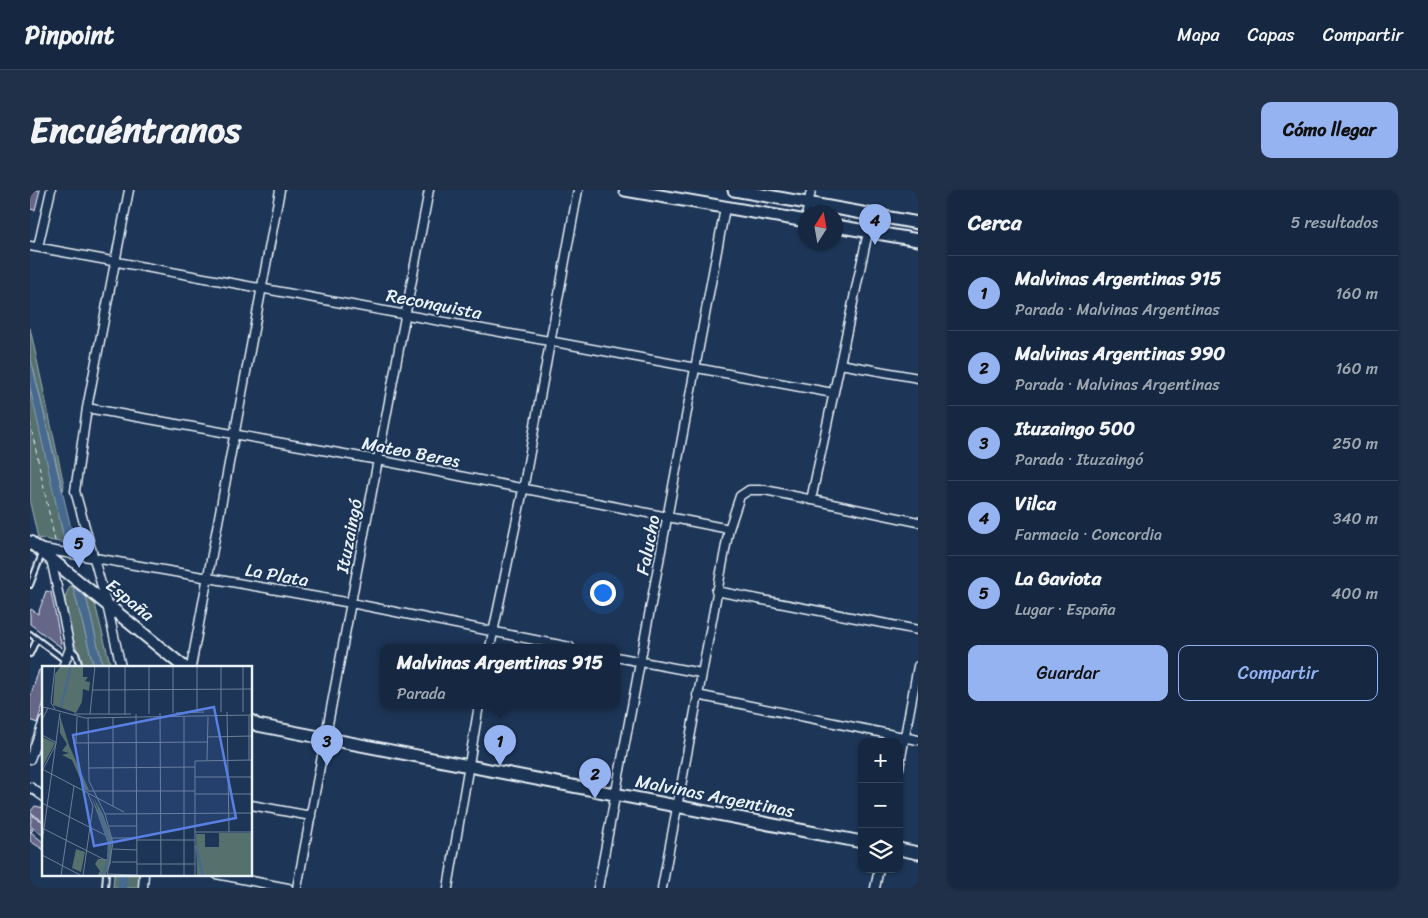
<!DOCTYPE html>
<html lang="es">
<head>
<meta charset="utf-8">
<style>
	:root { --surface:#162841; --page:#1f3048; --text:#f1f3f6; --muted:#9ea6b1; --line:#35445a; --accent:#95b2f1 }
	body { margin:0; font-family:Sriracha,sans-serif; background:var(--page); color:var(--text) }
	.controls { position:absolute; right:15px; bottom:15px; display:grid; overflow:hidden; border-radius:10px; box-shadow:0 1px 4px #0004 }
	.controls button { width:45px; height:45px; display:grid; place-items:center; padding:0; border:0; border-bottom:1px solid var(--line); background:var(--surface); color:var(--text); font:25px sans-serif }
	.compass { position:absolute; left:768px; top:15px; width:45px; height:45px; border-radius:50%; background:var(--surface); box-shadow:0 1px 4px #0004; rotate:11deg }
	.you { position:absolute; left:572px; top:402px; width:18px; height:18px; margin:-12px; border:4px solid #fff; border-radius:50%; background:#1a73e8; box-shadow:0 0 0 8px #1a73e833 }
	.badge { display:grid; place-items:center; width:32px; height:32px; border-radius:50%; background:var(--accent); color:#111; font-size:16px; font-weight:700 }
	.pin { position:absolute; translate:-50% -41px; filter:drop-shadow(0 1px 2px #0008) }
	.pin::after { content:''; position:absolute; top:26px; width:18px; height:15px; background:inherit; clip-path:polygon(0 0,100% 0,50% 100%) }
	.popup { position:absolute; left:350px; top:454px; width:240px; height:65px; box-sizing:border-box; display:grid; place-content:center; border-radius:10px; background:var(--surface); filter:drop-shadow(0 1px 4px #0005); font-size:16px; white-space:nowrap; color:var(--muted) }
	.popup b { font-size:19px; color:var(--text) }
	.popup::after { content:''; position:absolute; left:50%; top:100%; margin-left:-10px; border:10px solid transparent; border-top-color:var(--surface) }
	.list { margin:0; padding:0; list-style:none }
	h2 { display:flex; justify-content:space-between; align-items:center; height:65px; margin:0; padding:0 20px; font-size:21px }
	h2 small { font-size:16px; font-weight:400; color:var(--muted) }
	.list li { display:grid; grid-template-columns:32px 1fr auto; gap:15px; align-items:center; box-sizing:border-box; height:75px; padding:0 20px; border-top:1px solid var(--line) }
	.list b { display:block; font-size:19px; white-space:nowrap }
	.list p { margin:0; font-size:16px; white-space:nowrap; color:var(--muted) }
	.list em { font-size:16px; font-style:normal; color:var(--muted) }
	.actions { display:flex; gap:10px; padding:15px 20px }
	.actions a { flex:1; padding:11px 0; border:1px solid var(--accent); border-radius:10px; text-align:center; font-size:18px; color:var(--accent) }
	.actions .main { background:var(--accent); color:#111 }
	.icon { flex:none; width:28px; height:28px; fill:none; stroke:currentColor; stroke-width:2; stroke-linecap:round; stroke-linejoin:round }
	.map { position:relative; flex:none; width:888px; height:698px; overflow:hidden; border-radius:10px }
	header { display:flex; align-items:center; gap:30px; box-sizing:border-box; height:70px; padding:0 25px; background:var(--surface); border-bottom:1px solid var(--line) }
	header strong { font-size:24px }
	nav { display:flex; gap:28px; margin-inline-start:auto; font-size:18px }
	.intro { display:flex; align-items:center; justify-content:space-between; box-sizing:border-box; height:120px; padding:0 30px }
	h1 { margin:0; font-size:35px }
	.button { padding:12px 22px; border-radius:10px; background:var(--accent); color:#111; font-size:18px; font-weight:700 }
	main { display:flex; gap:30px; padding:0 30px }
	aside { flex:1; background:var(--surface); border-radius:10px; box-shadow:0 1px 4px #0004 }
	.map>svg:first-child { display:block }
</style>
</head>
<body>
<header>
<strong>Pinpoint</strong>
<nav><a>Mapa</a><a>Capas</a><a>Compartir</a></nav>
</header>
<div class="intro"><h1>Encuéntranos</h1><a class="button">Cómo llegar</a></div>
<main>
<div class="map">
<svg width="888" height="698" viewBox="0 0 888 698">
	<rect width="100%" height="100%" fill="#1d3557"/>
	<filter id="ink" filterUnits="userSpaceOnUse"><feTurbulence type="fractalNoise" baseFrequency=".02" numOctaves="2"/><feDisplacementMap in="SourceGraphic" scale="10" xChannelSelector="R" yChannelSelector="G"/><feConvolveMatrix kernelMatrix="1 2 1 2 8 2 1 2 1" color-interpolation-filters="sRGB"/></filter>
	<g filter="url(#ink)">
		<!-- green -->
		<path fill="#56706d" stroke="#9fb0b2" d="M0,138L34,295L33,301L0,165Z
			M0,198L3,206L35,353L8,348L0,313Z
			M40,396L43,397L64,477H52C48,449 24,424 40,396Z
			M56,407L65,414L81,477H73Z
			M84,684H112L110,698H83Z"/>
		<!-- water -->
		<path fill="#46698d" stroke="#879fb8" d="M0,165L45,355L35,353L0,198Z
			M43,397L56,407L73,477H64Z"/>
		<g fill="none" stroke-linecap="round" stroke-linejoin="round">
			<!-- canal -->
			<path stroke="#46698d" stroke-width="9" d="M92,698L93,684"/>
		</g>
		<!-- building -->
		<path fill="#666689" stroke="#e8f1f8" d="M0,0H10L5,20L0,19Z
			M16,401L21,402L32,458L0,434V421L1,419L8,424Z
			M9,480L14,481V512L7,533L0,530V507Z
			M5,616L14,618V632L0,622Z
			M2,623L4,625L3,626L14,632V646L0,636Z
			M0,638L3,640L1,642L14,653V660L0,651Z"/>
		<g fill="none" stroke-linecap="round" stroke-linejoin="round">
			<!-- lane casing -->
			<g stroke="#e8f1f8" stroke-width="8">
				<path id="lane" d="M0,395L12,364
					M0,444L36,471
					M40,458L46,464L50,477
					M0,464L7,449
					M75,698L76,684"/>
			</g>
			<!-- street casing -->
			<g stroke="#e8f1f8" stroke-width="11">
				<path id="street" d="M777,22L781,0
					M0,56L803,203
					M8,57L21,0
					M810,174L888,188
					M57,218L348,270L699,339
					M781,310L838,42
					M8,358L321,413L540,457
					M21,369L40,458L33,477
					M686,401L888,440
					M460,457L493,300L548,0
					M586,467L671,483
					M91,477L77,415L45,301L57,218L99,0
					M161,477L250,0
					M667,505L888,550
					M0,569L14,531
					M869,578L888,476
					M0,597L14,607
					M221,615L281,626
					M186,684L258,698
					M113,698L114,684
					M267,698L399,0
					M418,698L449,515
					M568,698L695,18
					M632,698L699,339L710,306L719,300H735L888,332
					M845,698L849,679"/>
			</g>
			<!-- secondary casing -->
			<g stroke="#e8f1f8" stroke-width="15">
				<path id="secondary" d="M595,0L776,31
					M704,0L888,33
					M806,36L888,50
					M0,352L154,477
					M221,531L227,535L832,652
					M869,659L888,663"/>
			</g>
			<!-- path -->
			<path stroke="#e8f1f8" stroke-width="1" stroke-dasharray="5 4" stroke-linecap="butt" d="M0,232L25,351"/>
			<!-- lane -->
			<use href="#lane" stroke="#1d3557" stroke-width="4"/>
			<!-- street -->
			<use href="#street" stroke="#1d3557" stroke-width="8"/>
			<!-- secondary -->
			<use href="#secondary" stroke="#1d3557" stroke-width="11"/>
		</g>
	</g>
	<g text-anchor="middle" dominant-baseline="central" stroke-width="4" stroke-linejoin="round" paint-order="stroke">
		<!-- street labels -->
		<g font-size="18" fill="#e8f1f8" stroke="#1d3557">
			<text transform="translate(404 114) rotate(11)">Reconquista</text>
			<text transform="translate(381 262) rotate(11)">Mateo Beres</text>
			<text transform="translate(319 346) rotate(-79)">Ituzaingó</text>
			<text transform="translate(618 355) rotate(-79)">Falucho</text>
			<text transform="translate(247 385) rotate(10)">La Plata</text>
			<text transform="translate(100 410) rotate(39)">España</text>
			<text transform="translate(685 606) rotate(11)">Malvinas Argentinas</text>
		</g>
	</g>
	<!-- overview -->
	<g transform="translate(12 476)">
		<rect width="210" height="210" fill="#1d3557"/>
		<path d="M19,0H41V11H46L43,15L48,16L47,25L41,23L40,36L34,47L11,39L13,8ZM18,50L27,79L47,124H43L30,94L20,89L27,87L20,85L25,78L18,67ZM0,71L13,77L0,102ZM49,130L57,146L52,132L61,148L70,174L69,197L63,210H55L58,205L53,198L56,193H65L66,178ZM177,167H210V210H155L154,168H163V181H177ZM34,183L43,186L39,206L30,202Z" fill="#56706d"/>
		<path fill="none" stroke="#46698d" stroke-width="2.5" d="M19,41L29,0M57,144L67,177L66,196L60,210M154,180L161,210"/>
		<path fill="none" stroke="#6e8097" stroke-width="1" d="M13,0L9,37L13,43M67,0V48M107,0V48M131,0V47M155,0V46M179,0V46M201,0V46M51,24L210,23M0,41L6,42L0,54M6,42L43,52L210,49M185,46L187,166M118,47L119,210M134,47L162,46M32,48H89M48,48L53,0M94,48L95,210M83,49V0M207,50V94M142,51V210M46,52L47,115L63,148L71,177L65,210M71,52V140M0,69L15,77M165,71L210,70M31,77L165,76M34,77L35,51M165,94L166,51M47,102L153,101M0,103L82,146M0,105L14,78M153,111H210M43,125H153M153,128H210M0,137L63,169M63,148L210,147M67,160H95M0,162L63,194M153,166H210M70,172H95M95,174H153M0,177L18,47M71,183L95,184M0,189L40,210M70,196H95M95,198H153M66,208L95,209M19,210L32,120M41,210L51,140L46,128M153,210V95L210,94"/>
		<path fill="#5a7fe2" fill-opacity="0.15" stroke="#5a7fe2" stroke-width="2.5" d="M172,41L194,152L52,180L31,69Z"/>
		<rect width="210" height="210" fill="none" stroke="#e8f1f8" stroke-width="2.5"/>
	</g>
</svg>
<div class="controls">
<button>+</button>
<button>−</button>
<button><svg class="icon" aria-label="layers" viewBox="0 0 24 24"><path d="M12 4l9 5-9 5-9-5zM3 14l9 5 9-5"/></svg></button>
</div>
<svg class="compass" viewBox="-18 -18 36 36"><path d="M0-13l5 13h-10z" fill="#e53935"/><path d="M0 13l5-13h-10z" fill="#9ea6b1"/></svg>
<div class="you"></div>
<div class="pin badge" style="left:470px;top:576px">1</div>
<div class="popup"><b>Malvinas Argentinas 915</b>Parada</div>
<div class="pin badge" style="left:565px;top:609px">2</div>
<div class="pin badge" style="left:297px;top:576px">3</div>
<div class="pin badge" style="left:845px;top:55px">4</div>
<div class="pin badge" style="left:49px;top:378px">5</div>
</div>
<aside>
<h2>Cerca<small>5 resultados</small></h2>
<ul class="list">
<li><span class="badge">1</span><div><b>Malvinas Argentinas 915</b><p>Parada · Malvinas Argentinas</p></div><em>160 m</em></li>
<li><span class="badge">2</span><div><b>Malvinas Argentinas 990</b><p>Parada · Malvinas Argentinas</p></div><em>160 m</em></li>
<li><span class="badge">3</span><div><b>Ituzaingo 500</b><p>Parada · Ituzaingó</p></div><em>250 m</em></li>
<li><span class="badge">4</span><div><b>Vilca</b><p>Farmacia · Concordia</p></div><em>340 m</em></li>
<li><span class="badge">5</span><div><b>La Gaviota</b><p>Lugar · España</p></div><em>400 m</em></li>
</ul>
<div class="actions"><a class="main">Guardar</a><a>Compartir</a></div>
</aside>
</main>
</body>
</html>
